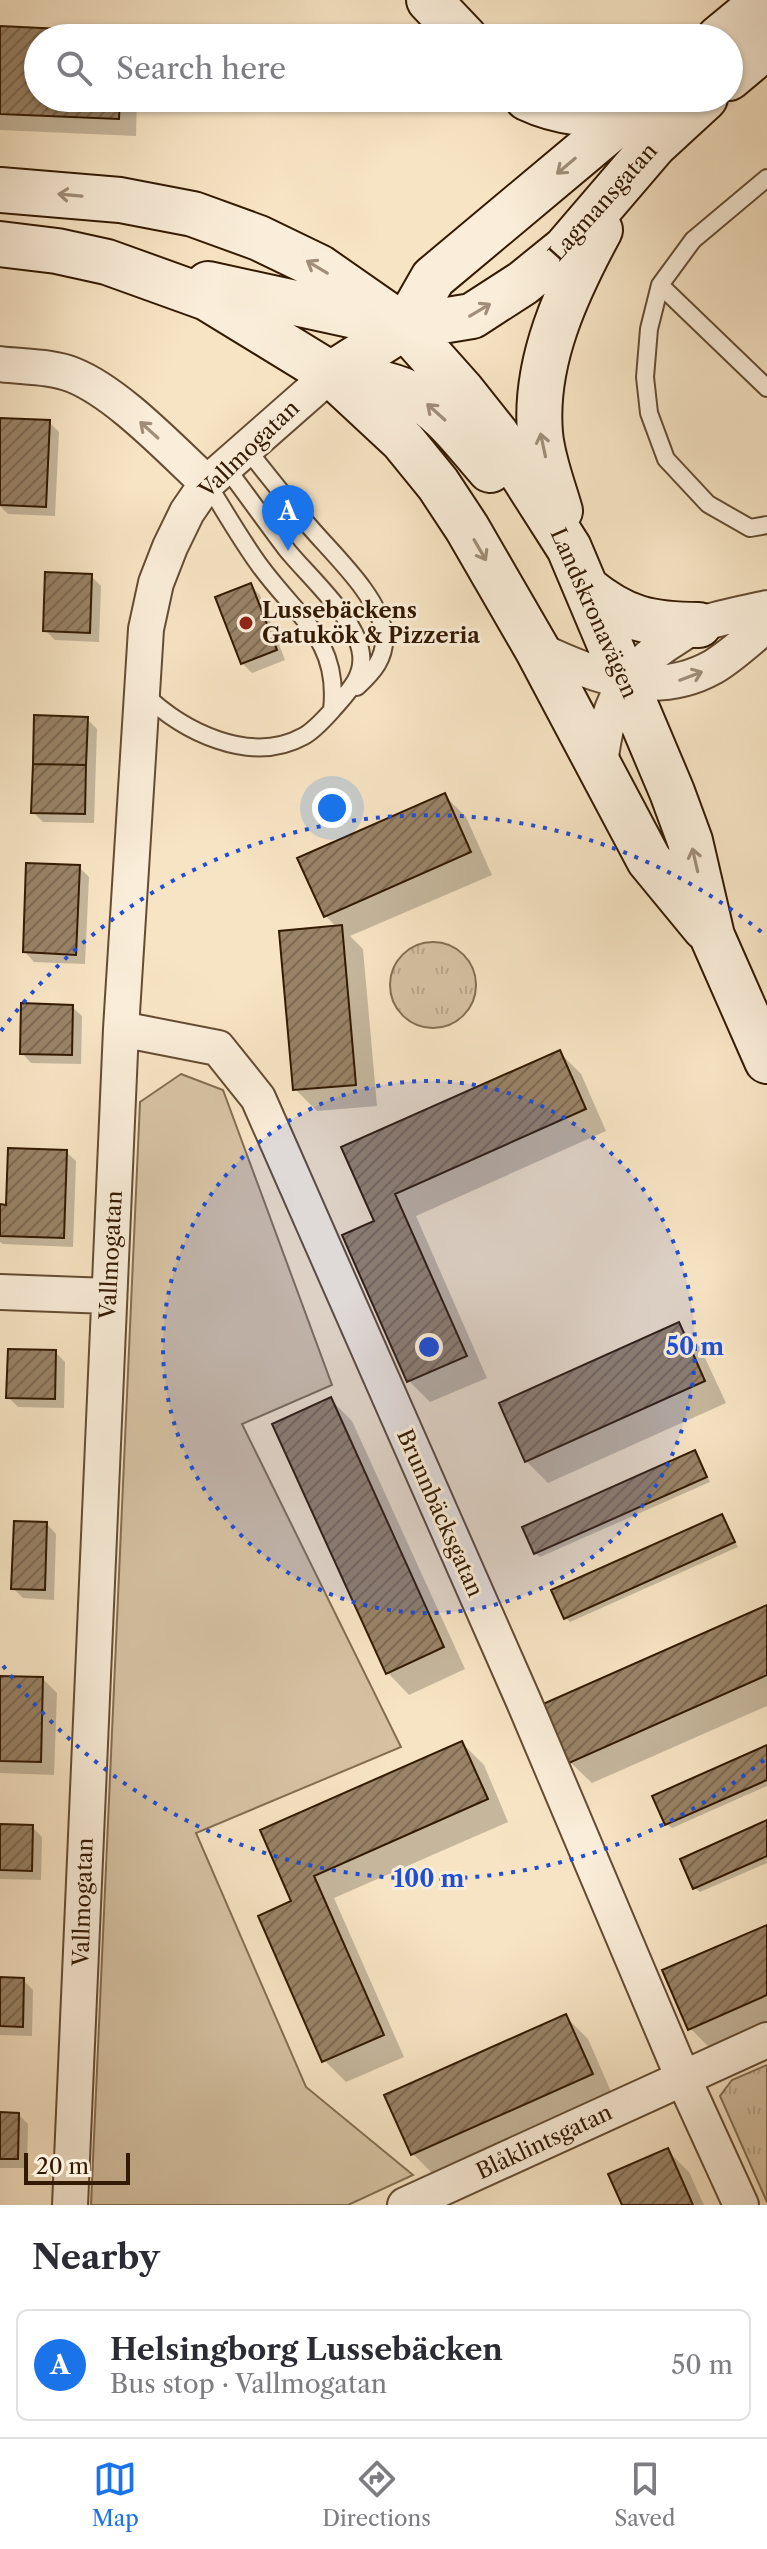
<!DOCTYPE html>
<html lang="en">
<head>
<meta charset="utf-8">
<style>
	:root { --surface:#fff; --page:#f2f2f3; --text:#2b2b33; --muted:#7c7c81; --line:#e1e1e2; --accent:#1a73e8 }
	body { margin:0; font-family:"Libre Caslon Text",serif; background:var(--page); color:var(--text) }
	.scale { position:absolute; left:24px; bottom:20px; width:106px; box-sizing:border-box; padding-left:8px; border:4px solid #331a02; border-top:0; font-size:22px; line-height:28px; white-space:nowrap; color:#331a02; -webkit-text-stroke:6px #faedd9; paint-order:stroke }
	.you { position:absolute; left:332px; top:808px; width:28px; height:28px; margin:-20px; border:6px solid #fff; border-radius:50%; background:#1a73e8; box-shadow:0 0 0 12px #1a73e833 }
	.badge { display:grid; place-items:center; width:52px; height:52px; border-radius:50%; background:var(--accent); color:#fff; font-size:26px; font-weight:700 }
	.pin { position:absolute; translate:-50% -66px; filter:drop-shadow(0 2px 4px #0008) }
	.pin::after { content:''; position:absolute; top:42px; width:28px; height:24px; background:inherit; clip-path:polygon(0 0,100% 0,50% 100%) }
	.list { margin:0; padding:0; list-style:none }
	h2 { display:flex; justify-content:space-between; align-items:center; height:104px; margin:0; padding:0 32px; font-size:34px }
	h2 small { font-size:26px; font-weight:400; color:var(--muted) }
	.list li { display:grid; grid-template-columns:52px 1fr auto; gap:24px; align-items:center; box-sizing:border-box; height:112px; margin:0 16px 16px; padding:0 16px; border:2px solid var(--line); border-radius:12px }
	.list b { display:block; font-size:30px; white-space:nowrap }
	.list p { margin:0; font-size:26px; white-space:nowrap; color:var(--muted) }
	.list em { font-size:26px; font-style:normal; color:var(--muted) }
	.icon { flex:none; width:44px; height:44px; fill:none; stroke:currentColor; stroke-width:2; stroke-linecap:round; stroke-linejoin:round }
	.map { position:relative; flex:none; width:767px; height:2205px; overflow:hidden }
	.search { position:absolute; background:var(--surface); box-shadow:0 2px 6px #0004; left:24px; right:24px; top:24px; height:88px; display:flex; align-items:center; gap:20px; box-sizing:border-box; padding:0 28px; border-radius:44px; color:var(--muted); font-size:30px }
	.sheet { height:232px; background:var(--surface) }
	nav { display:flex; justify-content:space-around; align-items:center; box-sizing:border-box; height:112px; border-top:2px solid var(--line); background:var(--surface); font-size:22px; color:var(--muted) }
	nav a { display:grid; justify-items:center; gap:4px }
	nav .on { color:var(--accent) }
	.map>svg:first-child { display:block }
</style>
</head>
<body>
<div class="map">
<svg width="767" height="2205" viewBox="0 0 767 2205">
	<defs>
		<pattern id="park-tufts" width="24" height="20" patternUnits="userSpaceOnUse" patternTransform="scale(2)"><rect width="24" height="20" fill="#d6c2a3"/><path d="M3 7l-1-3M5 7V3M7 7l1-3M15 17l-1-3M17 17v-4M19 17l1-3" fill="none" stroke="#b8a68b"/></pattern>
		<pattern id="building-hatch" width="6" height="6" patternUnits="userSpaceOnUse" patternTransform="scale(2)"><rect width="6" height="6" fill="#998367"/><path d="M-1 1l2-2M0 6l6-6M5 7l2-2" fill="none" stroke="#7d6a53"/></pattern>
	</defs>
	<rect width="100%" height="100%" fill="#f7e4c4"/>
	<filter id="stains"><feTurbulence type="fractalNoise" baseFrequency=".0025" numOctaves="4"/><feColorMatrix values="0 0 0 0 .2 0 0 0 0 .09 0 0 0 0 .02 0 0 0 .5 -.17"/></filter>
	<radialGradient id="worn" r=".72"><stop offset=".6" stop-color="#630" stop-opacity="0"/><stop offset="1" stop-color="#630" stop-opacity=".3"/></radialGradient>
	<!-- grass -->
	<path fill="#d6c2a3" stroke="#846e52" stroke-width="2" d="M181,1074L223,1090L332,1385L242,1424L401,1747L196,1833L306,2087L413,2175L348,2205H91L140,1102Z"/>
	<!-- park -->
	<path fill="url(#park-tufts)" stroke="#846e52" stroke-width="2" d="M390 985a43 43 0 1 1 86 0a43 43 0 1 1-86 0Z
		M767,2065V2202L720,2096L732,2080Z"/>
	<!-- shadow -->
	<path fill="#0003" d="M0,28L122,33L126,38H38V98H137L136,136L0,130Z
		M49,422L59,432L55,516L8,514L0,506V461Z
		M91,576L101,586L99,642L55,640L45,630Z
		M250,585L260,595L285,660L252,673L242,663Z
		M87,719L97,729L94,823L43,822L33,812Z
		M444,795L466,817L492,875L350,936L363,949L377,1106L317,1111L295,1089L337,928L326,916Z
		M79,867L89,877L85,964L34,962L25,952Z
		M72,1007L82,1016L81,1064L31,1063L22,1053Z
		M559,1052L581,1074L606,1131L416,1216L487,1378L430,1402L408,1380L377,1222L344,1148Z
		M66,1152L76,1161L73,1247L3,1244L0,1242V1206L8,1207Z
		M678,1325L700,1347L726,1403L548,1483L526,1461Z
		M55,1352L65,1362L64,1408L18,1407L8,1397Z
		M330,1399L352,1421L465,1669L409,1695L388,1673Z
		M695,1453L710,1482L540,1557L535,1553Z
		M721,1516L738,1547L570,1622L566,1618Z
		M47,1524L56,1534L54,1600L23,1598L13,1588Z
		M767,1607V1706L592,1783L570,1762Z
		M0,1678L43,1679L57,1693L54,1775L0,1773Z
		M462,1743L484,1765L508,1822L334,1898L404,2057L346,2082L324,2060L294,1902L262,1831Z
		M767,1748V1786L672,1828L667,1824Z
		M767,1823V1863L700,1892L695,1888Z
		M0,1826L32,1827L42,1837L41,1880L0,1879Z
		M767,1927V2026L712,2050L690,2028Z
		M0,1979L23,1980L33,1990L32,2036L0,2035Z
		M566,2017L588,2039L613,2096L435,2176L413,2154Z
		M0,2114H18L28,2124L27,2168H0Z
		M667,2150L689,2172L704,2205H624Z"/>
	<!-- building -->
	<path fill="url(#building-hatch)" stroke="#331a02" stroke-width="2" d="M0,26L123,32L122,38H38V98H120L119,119L0,114Z
		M0,418L50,420L46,507L0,505Z
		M45,572L92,574L90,633L43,631Z
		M251,583L277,650L241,664L215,597Z
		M34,715L88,717L86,765L33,764Z
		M33,764L86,765L85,814L31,813Z
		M445,793L471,852L324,917L297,858Z
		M26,863L80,865L76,955L23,952Z
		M342,925L356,1085L293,1090L279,931Z
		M21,1003L73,1005L72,1055L20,1054Z
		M560,1050L586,1109L395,1194L467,1356L407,1382L342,1235L374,1221L341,1147Z
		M8,1148L67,1150L64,1238L0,1236V1204L6,1205Z
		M679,1322L705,1381L525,1462L499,1403Z
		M8,1349L56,1350L55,1399L6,1398Z
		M331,1397L444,1647L386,1674L272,1424Z
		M695,1450L707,1477L534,1554L522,1527Z
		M722,1514L735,1542L564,1619L551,1590Z
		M14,1521L47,1522L45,1590L11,1589Z
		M767,1605V1675L569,1763L543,1704Z
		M0,1676L43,1677L41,1762L0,1761Z
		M462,1741L488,1799L314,1876L384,2035L322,2062L258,1916L291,1901L260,1830Z
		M767,1745V1780L665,1825L652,1796Z
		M767,1820V1856L693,1889L680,1859Z
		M0,1824L33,1825L32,1871L0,1870Z
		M767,1925V1995L688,2030L662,1970Z
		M0,1977L24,1978L23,2027L0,2026Z
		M566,2014L593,2074L411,2155L384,2095Z
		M0,2112L19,2113L18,2159H0Z
		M668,2148L693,2205H622L608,2174Z"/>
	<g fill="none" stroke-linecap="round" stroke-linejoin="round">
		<!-- service casing -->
		<g stroke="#644c32" stroke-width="20">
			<path id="service" d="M767,178L693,240L660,285L649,329L645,377L649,413L666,459L708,504L750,528L767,525
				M660,285L767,388
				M246,448C265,472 284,496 304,520C328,550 381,596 384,635C386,658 373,672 357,687
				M207,483C224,510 241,540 260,566C297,617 340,640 332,710
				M143,693C182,731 250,766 304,736C316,729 326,717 335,707C349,691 364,676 361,654C357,619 309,577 287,550C266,522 246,494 225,466"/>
		</g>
		<!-- minor casing -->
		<g stroke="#644c32" stroke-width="38">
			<path id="minor" d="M0,364C23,367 51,366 73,375C118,393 170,449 207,483
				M537,649C593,676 654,700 713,667C732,656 750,638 767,625
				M600,767C605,709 623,670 674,639C682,634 691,627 701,624C722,617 745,613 767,608
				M121,1029L218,1048L258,1098L524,1702L683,2078L741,2205
				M0,1292L109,1296
				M70,2205L121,1029L146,629L156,583L170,547L187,512L207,483L331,374
				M405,2205L767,2040"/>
		</g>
		<!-- secondary casing -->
		<g stroke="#331a02" stroke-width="48">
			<path id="secondary" d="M429,0L465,38
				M719,38L765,0
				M729,78L767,46
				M527,98C561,114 592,115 629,114
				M0,190L120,200L193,214L259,238L319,267L405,327L462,391L497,435L569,548L672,792L690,841L712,936L767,1061
				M0,244L57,251L107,262L207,298L331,374L403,441L438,484L467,528L537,649L649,860L705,928
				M208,284L387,323
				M405,327L433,278L648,98
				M331,374L405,327L472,316L523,283L565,249L655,144L705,98
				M333,375C357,379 385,382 407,392C442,408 465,442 490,470
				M560,511C553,486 542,459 540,433C534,361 567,291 600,230
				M586,588C624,619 650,625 699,625"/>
		</g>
		<!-- service -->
		<use href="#service" stroke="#faedd9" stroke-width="16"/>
		<!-- minor -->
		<use href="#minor" stroke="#faedd9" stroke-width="34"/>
		<!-- secondary -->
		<use href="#secondary" stroke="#faedd9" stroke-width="44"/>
	</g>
	<!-- one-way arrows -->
	<defs><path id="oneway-shaft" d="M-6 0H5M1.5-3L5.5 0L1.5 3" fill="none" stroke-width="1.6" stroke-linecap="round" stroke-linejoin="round" transform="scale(2)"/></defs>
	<g stroke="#a08e78">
		<use href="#oneway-shaft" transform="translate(566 166) rotate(140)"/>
		<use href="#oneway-shaft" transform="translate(70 195) rotate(-175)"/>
		<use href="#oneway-shaft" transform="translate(317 267) rotate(-149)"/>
		<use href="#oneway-shaft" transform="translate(480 310) rotate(-31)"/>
		<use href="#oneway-shaft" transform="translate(436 412) rotate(-138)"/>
		<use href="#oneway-shaft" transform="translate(149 430) rotate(-138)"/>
		<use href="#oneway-shaft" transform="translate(543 445) rotate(-102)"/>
		<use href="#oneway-shaft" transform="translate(480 550) rotate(60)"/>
		<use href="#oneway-shaft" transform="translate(691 676) rotate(-21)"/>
		<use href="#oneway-shaft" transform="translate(695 860) rotate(-103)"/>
	</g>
	<!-- distance rings -->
	<circle cx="429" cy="1347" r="266" fill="#1d4ed8" fill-opacity=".12"/>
	<g fill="none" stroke="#1d4ed8" stroke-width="4" stroke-dasharray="4 8">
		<circle cx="429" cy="1347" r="266"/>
		<path d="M764 1760A532 532 0 0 1 1 1663M1 1031A532 532 0 0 1 764 934"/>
	</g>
	<!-- markers -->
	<circle fill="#8f2418" stroke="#faedd9" stroke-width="3" cx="246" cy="623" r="8"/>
	<g text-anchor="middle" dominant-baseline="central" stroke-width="6" stroke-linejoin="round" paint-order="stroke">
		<!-- street labels -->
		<g font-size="22" fill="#331a02" stroke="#faedd9">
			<text transform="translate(603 202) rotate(-48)">Lagmansgatan</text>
			<text transform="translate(249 449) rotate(-44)">Vallmogatan</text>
			<text transform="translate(594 613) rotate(66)">Landskronavägen</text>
			<text transform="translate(111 1255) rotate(-87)">Vallmogatan</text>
			<text transform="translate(440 1513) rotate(66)">Brunnbäcksgatan</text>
			<text transform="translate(83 1902) rotate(-88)">Vallmogatan</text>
			<text transform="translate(544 2142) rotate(-25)">Blåklintsgatan</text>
		</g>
		<!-- poi labels -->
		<g font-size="22" font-weight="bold" fill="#331a02" stroke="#faedd9" text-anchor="start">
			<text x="262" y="610">Lussebäckens<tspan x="262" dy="25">Gatukök &amp; Pizzeria</tspan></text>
		</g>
	</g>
	<circle cx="429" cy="1347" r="12" fill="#1d4ed8" stroke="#faedd9" stroke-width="4"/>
	<g font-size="24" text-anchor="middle" font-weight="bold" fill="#1d4ed8" stroke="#faedd9" stroke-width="6" stroke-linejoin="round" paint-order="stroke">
		<text x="695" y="1355">50 m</text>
		<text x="429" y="1887">100 m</text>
	</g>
	<rect width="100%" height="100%" filter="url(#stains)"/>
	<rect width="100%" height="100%" fill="url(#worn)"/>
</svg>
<div class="scale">20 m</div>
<div class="you"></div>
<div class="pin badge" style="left:288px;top:551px">A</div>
<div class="search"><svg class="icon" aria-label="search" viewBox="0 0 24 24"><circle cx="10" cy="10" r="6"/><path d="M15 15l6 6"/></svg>Search here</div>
</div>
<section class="sheet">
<h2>Nearby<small></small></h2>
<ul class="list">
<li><span class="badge">A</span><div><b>Helsingborg Lussebäcken</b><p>Bus stop · Vallmogatan</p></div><em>50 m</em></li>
</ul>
</section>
<nav>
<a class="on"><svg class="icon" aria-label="map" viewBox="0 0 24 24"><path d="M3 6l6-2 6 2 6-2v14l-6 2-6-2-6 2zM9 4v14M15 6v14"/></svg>Map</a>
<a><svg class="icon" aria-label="directions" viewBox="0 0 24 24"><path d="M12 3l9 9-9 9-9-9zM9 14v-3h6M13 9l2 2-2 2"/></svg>Directions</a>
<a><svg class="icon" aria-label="saved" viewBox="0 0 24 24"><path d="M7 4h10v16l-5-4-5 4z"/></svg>Saved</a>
</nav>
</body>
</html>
